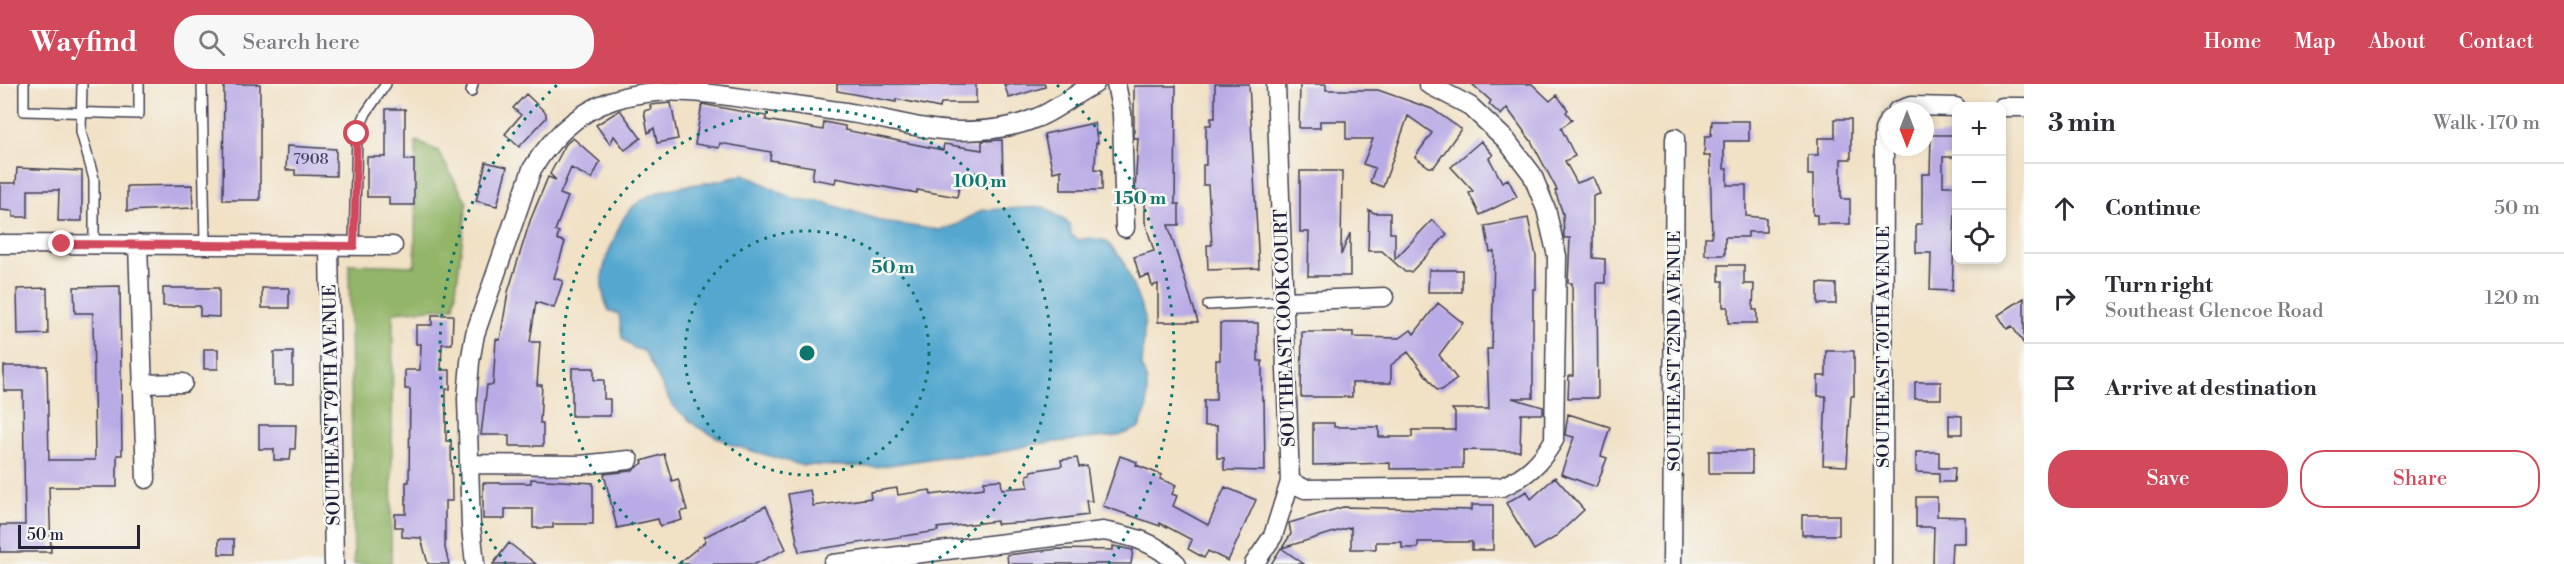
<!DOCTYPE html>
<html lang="en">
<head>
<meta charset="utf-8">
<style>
	:root { --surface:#fff; --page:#f7f7f7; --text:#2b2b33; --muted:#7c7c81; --line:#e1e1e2; --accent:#d1495b }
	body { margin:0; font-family:"Libre Bodoni",serif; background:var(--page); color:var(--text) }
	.controls { position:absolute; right:18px; top:18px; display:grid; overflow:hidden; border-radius:12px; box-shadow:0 3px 9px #0003 }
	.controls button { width:54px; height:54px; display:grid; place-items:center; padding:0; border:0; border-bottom:2px solid var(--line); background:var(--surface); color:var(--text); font:30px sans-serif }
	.compass { position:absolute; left:1880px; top:18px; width:54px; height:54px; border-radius:50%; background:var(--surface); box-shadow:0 3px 9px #0003; rotate:180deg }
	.scale { position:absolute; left:18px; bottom:15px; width:122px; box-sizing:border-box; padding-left:6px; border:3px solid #22223b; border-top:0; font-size:16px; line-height:21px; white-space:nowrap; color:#22223b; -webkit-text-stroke:4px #f6f6f2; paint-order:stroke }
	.stop { position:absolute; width:18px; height:18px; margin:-14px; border:4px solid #d1495b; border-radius:50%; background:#fff }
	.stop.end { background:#d1495b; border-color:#fff; box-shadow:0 2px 6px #0008 }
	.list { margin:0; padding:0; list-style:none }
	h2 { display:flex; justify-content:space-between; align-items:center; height:78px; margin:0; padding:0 24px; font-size:26px }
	h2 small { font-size:20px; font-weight:400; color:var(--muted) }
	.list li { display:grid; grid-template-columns:39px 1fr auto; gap:18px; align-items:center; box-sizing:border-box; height:90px; padding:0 24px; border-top:2px solid var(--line) }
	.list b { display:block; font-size:22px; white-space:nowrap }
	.list p { margin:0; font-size:20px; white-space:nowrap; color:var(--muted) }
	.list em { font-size:20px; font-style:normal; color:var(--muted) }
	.actions { display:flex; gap:12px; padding:18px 24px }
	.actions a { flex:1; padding:14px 0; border:2px solid var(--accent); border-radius:24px; text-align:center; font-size:21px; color:var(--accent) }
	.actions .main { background:var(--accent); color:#fff }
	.icon { flex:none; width:33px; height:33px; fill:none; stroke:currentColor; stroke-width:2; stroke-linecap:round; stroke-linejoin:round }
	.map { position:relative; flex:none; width:2024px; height:480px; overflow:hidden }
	header { display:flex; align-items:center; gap:36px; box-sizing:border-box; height:84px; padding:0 30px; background:var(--accent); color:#fff }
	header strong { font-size:28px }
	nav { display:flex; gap:33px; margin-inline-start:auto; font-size:21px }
	.search { width:420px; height:54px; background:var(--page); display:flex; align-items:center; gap:15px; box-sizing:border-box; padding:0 21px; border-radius:24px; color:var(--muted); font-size:22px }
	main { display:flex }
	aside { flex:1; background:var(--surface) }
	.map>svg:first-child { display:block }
</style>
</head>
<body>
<header>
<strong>Wayfind</strong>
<div class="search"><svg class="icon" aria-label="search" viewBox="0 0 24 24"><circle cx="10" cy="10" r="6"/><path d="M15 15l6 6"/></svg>Search here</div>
<nav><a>Home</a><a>Map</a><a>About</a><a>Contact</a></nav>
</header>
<main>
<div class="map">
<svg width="2024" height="480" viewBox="0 0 2024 480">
	<rect width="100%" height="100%" fill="#f6f6f2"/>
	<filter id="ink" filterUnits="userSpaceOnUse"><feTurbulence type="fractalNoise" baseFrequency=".0167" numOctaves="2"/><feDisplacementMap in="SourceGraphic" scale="12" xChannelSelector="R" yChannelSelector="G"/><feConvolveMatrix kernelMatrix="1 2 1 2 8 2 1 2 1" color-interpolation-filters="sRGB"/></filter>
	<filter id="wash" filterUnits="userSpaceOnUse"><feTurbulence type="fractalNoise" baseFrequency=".008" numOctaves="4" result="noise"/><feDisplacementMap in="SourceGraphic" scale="24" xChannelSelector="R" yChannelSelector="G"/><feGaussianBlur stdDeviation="1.35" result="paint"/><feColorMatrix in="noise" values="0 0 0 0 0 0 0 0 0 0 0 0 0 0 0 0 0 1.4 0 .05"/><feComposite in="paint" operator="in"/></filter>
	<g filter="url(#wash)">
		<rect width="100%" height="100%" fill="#f1e1c5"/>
		<!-- forest -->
		<path fill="#93b568" stroke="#5a6c52" stroke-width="1.5" d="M416,57L438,67L467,119L454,223L393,228L391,480H354L349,180L415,182Z"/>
		<!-- water -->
		<path fill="#54a7cf" stroke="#3b6485" stroke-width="1.5" d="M744,90L794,115L823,118L889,139L940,146L956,141L982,126L1044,123L1070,140L1071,151L1079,156L1090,154L1106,157L1123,176L1145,233L1142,283L1147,298V325L1139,344L1119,352L1035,360L987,371L942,373L876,383L800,381L732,361L697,343L672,321L644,267L634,264L622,254L619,230L609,227C598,203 601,188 610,165C615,154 620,137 628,128C656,95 707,105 744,90Z"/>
		<g id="blocks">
			<!-- building -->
			<path fill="#b9abe5" d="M224,0H260V116H223Z
				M837,0H976V19H941L940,24L896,15V18L837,7Z
				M1004,0H1045V3L1009,14Z
				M1215,0H1249L1259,184L1208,186L1207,161H1212L1208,101H1203V81H1206V41H1211V34H1215Z
				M1300,0H1326V6H1378L1432,25L1461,45L1434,83H1429L1415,73L1432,49L1408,32L1383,103L1370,98L1375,84L1363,80L1373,55H1346V37H1320V44H1299Z
				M1472,0H1532L1550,17L1557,11L1568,26L1566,28L1572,36L1561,44L1575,72L1565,77L1577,99L1593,93L1600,110L1593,112V174L1605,175V199H1597L1598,314H1568L1569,292H1573L1572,199H1568L1570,154H1564L1563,130L1555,107L1557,106L1531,57L1507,24L1501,31L1489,20L1491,17Z
				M1134,2H1176L1175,120H1179V141H1168L1198,238H1158V200L1152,202L1149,191L1140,194L1134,173L1154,167L1145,138V107H1135L1138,54H1134Z
				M526,10L546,29V34L519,63L505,50L521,31L513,24Z
				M671,19L678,55L657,59L654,44L648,49L644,27L651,25L650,21Z
				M702,20L766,32V36L823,46L824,38L845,42V46L943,66L944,60L982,66V57L1002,56L1003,96L960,98L957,113L917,106V109L836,94L835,99L812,95L814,83L770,76L771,68L720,59L719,64L695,60Z
				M386,25H405V76H414V121H389V113H367V73H386Z
				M620,26L641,54L625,66L614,52L610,60L596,41Z
				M1835,35H1851V75H1841V115H1850V140H1817V131H1813V91H1808V71H1818V54H1835Z
				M1712,37H1749V57H1724V85H1727V101H1746V132L1766,134V148H1748V153H1725V171H1705V153H1712L1710,72H1704L1705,52H1711Z
				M1094,39L1098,59H1096L1095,85L1102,86V106H1061V86L1053,88L1044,50Z
				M1931,51H1956V73H1943V102H1956L1952,207L1930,206L1931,169H1916V140H1922V90H1930Z
				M573,54L600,78L592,95L571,84L560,110L568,113L555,147L559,148L557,155L565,158L554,194L563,197L554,224L536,218L530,258H540L537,301H542L540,339H543V362H509V351H481L487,301H493L496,255L500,256L508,208L530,137L548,93L556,96L550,90L566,60Z
				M1481,57L1493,71L1489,74L1502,98L1508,95L1517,113L1480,131L1469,109L1473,107L1451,83Z
				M287,62L336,65V92L295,91V86H286Z
				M486,78L507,83L497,122L476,117Z
				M17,84L82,87V137H58L59,106H28V133H13V127L0,126V99H16Z
				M1300,87H1342L1341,171L1350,149V192H1308L1309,148H1300Z
				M192,101L193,124L127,127V102Z
				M1369,126L1374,129H1390V149H1395V175L1432,136L1447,150L1411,188H1405L1382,167H1368Z
				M1528,134L1536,172V205H1533V314H1512L1543,323V330H1521L1520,367L1463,366V384L1390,385V379L1313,381V339H1334V343H1379V353H1412V346H1455V329L1452,325H1489L1487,265H1492L1494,167L1490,168L1485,142Z
				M1719,181H1744V200H1754L1753,226H1757V239H1728V223H1723V197H1719Z
				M1429,186H1462V208H1428Z
				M1818,199L1836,200V220H1818Z
				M120,202L122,371H117V403H49L51,468H0V441H25L23,307H4V282H47L49,376H95L93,229H75L74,203Z
				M47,204L48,250L18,251L17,205Z
				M163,204H219V233L200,232V222H163Z
				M262,204H289V224H262Z
				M2024,214V260L2012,242L2007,245L1998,231Z
				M1438,219L1463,239L1439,271L1457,295L1442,306H1437L1408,268L1391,281V299H1352V313H1301L1302,248H1353V253L1400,254L1411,246L1414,250Z
				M432,231H453L452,260H442L441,286H450V305H446V357H451L452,417H445V464L449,480H428L421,454L402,453V443H395V430H406V398H409L410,305H405V286H420L421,260H416V241H432Z
				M1220,239H1258V277H1262V316H1264L1265,387L1224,386V374H1217V342H1204V316H1216V276H1220Z
				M204,265H218V285H204Z
				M1826,267H1854V312H1851L1847,382L1823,381L1826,312H1818V292H1826Z
				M274,268H293V301H274Z
				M572,284H594V296H604V315H610V332H572Z
				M1915,298H1941V315H1915Z
				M1568,330L1610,343L1601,372L1607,374L1596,403L1561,390L1574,353L1565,351Z
				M1949,331L1962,332V350H1949Z
				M259,341H296L295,365H291L290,376H274V365H259Z
				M1709,367H1752V389H1709Z
				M1916,368H1939V384H1955L1954,398H1939V389L1916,388Z
				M664,370L672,397L678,395L687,426L680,428L682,436L660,442L658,435L617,444L604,390L631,387L643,379L642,377Z
				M1120,372L1137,378L1136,381L1162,391L1160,395L1176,401L1172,410L1177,412L1173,422L1208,441L1225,403L1256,416L1228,477L1208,467L1204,474L1188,465L1192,456L1160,439V442L1103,422Z
				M1077,374L1079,383L1087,382L1092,418L1086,416L1088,431L1034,438L997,440V437L937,444L938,447L799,468L788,410L810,406L813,422L871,414L870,408L897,404L898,411L930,406L931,411L984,404V397L1001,396L1002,405L1028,403L1027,391L1031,390V387L1062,382L1061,376Z
				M1555,393L1584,426L1554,454L1534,466L1506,419L1527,407L1531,415Z
				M531,395L593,399V440H553V444H533V425H505V435H483V399H531Z
				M1916,413H1937V432L1965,433V459H1952L1951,480H1933L1934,443H1916Z
				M1472,421H1493V466H1472V458H1418V464H1402V458H1376V465H1351V443L1282,464L1291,450L1289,439L1343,423L1472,426Z
				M766,422L786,465L755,480H678L706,457L704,453Z
				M1802,431H1839V451H1802Z
				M219,455H234V470H219Z
				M509,459L536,480H493Z
				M1113,462L1133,466L1131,480H1008L1007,471L1058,465L1113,466Z
				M1281,464L1304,480H1271Z"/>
		</g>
	</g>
	<g filter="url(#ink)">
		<use href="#blocks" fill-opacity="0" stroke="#413f50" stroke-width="1.5"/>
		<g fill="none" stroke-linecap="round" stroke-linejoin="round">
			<!-- lane casing -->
			<g stroke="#413f50" stroke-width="12">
				<path id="lane" d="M24,0V27L139,30V0
					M82,0L81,48L94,95V160
					M202,0L205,161
					M471,8L473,0
					M354,161L357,50L366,29L386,0
					M1208,221L1285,217"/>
			</g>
			<!-- street casing -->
			<g stroke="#413f50" stroke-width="21">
				<path id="street" d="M1116,0L1122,29L1125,144
					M2002,23H2024
					M1897,27L1911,22L1956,23
					M0,160L393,162
					M138,160L146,395
					M329,161L334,480
					M1285,217L1384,213
					M142,300L183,299
					M471,380L581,381L629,376
					M1290,398L1305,405L1502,403C1526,392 1540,380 1554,356L1557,172L1546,125L1532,90L1506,56L1470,22L1428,0
					M475,480L471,443L467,314L470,278L475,250L532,85C585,0 656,0 749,15C785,20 821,24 857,30C891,36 925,47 960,47C985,47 1013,44 1036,34C1056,27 1075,9 1095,0
					M833,480L1103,447C1132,452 1156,458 1177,480
					M1254,480L1273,452L1290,398L1276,0
					M1672,480L1675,54
					M1883,480L1884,46L1889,35"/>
			</g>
			<!-- lane -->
			<use href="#lane" stroke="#fff" stroke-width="9"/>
			<!-- street -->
			<use href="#street" stroke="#fff" stroke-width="18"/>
		</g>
	</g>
	<g fill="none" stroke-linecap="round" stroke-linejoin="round" filter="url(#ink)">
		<!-- route -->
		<path stroke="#d1495b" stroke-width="8" d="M62,160L354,162L357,50"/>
	</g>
	<!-- distance rings -->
	<g fill="none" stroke="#0f766e" stroke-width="3" stroke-dasharray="3 6">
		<circle cx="807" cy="269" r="122"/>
		<path d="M683 479A244 244 0 1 1 931 479"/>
		<path d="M506 480A367 367 0 0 1 557 1M1057 1A367 367 0 0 1 1108 480"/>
	</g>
	<g text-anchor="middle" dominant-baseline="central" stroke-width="5" stroke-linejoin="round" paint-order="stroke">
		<!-- number labels -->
		<g font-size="15" fill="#484466">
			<text x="311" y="75">7908</text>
		</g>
		<!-- street labels -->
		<g font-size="18" fill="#22223b" stroke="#f6f6f2">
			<text transform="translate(1285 244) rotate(-92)">SOUTHEAST COOK COURT</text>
			<text transform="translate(1883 263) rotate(-90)">SOUTHEAST 70TH AVENUE</text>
			<text transform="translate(1674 267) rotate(-90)">SOUTHEAST 72ND AVENUE</text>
			<text transform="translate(332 321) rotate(-91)">SOUTHEAST 79TH AVENUE</text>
		</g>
	</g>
	<circle cx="807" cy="269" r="9" fill="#0f766e" stroke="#f6f6f2" stroke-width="3"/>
	<g font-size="18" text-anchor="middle" font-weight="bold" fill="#0f766e" stroke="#f6f6f2" stroke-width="5" stroke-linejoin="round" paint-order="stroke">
		<text x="980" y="103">100 m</text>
		<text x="1140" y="120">150 m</text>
		<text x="893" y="189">50 m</text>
	</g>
</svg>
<div class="controls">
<button>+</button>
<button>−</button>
<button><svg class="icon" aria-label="locate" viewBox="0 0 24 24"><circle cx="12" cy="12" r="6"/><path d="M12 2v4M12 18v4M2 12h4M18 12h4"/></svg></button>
</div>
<svg class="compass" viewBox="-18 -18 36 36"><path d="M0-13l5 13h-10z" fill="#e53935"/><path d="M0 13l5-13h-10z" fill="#7c7c81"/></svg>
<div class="scale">50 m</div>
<div class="stop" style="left:357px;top:50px"></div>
<div class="stop end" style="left:62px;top:160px"></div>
</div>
<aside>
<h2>3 min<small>Walk · 170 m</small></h2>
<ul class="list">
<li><svg class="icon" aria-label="ahead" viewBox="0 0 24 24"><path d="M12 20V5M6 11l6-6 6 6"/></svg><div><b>Continue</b></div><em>50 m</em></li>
<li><svg class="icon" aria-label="right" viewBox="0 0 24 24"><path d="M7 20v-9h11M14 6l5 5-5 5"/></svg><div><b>Turn right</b><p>Southeast Glencoe Road</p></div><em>120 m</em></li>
<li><svg class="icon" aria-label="arrive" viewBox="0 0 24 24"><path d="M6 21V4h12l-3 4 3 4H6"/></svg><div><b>Arrive at destination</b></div></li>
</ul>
<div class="actions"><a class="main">Save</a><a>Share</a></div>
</aside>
</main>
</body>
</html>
